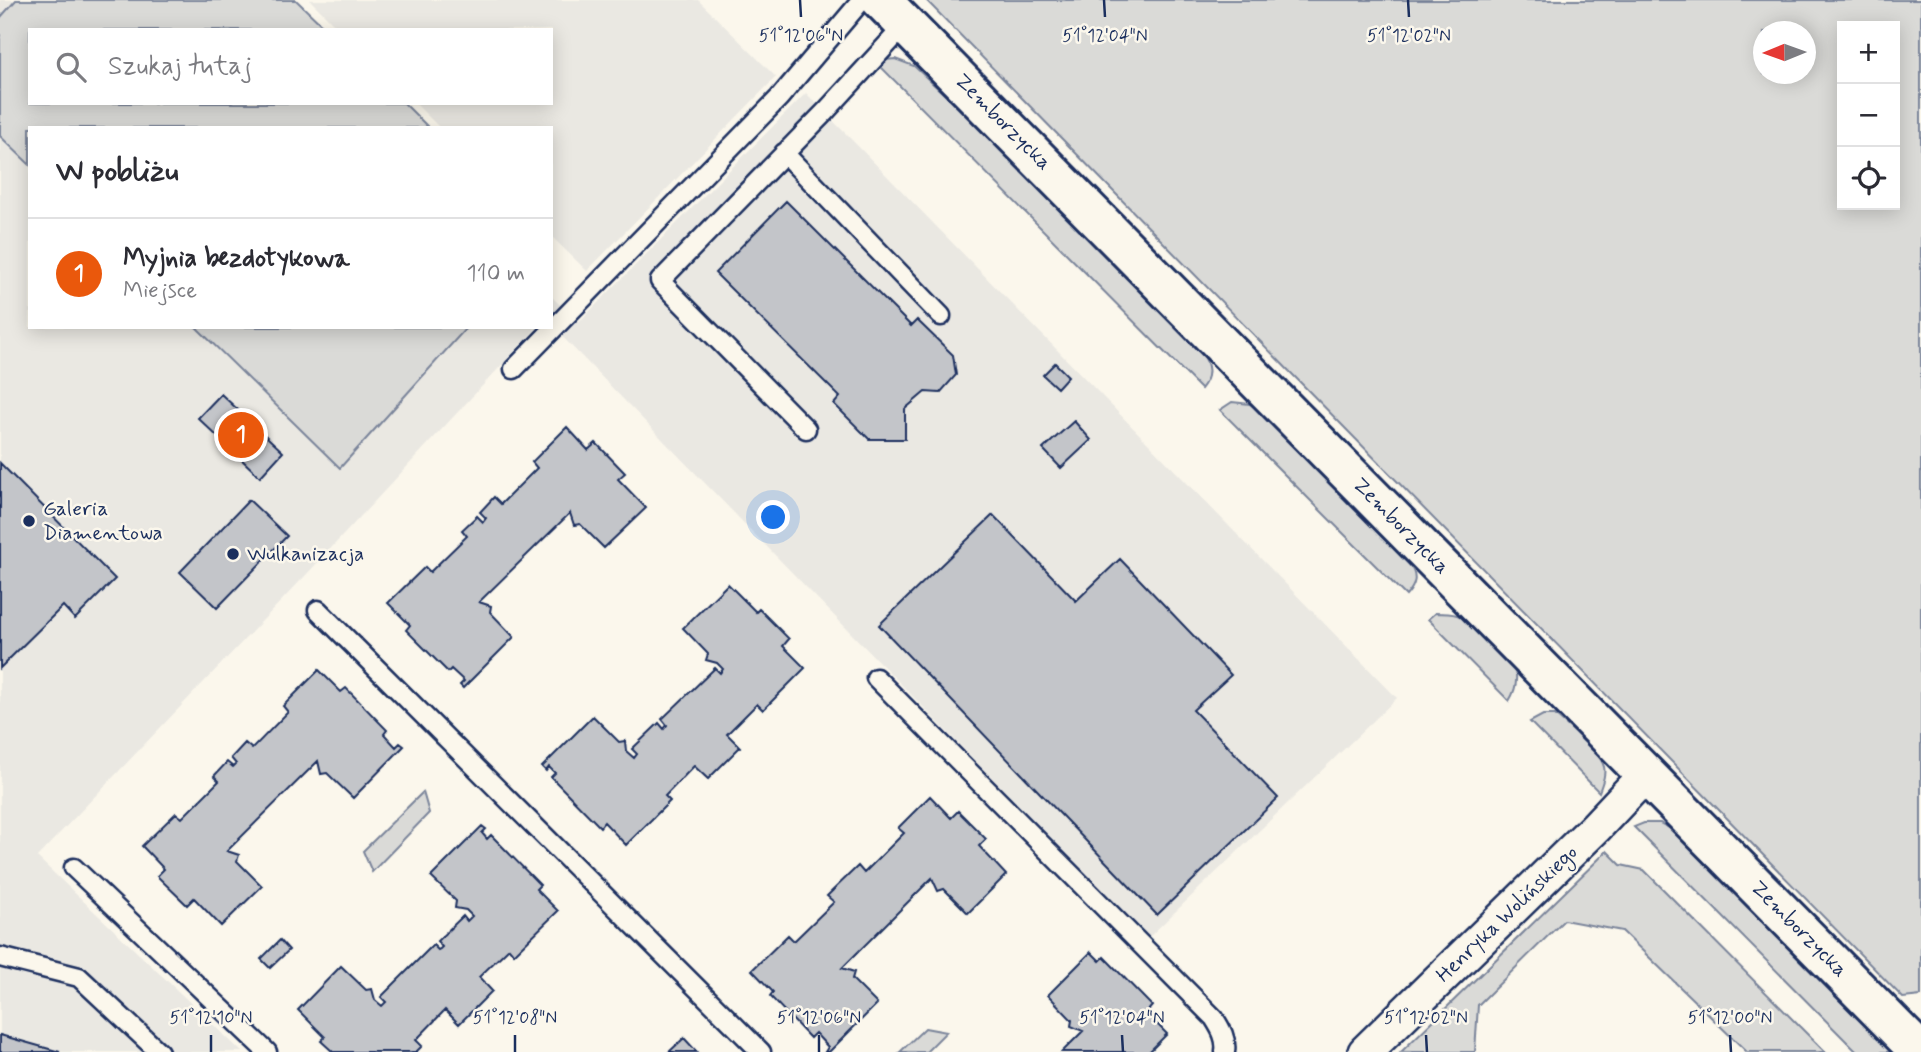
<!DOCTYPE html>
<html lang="pl">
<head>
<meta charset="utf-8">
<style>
	:root { --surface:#fff; --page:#f2f2f3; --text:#2b2b33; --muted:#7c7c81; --line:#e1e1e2; --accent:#ea580c }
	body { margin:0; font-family:Mynerve,sans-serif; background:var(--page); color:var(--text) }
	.controls { position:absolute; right:21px; top:21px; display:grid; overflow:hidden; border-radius:0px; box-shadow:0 4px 18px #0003 }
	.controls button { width:63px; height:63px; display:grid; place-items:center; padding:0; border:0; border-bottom:2px solid var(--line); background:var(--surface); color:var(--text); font:35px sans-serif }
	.compass { position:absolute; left:1753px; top:21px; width:63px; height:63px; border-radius:50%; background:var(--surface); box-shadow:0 4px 18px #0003; rotate:269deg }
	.you { position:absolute; left:774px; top:518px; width:24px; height:24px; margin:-18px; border:5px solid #fff; border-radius:50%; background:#1a73e8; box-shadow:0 0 0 10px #1a73e833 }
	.badge { display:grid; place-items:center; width:46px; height:46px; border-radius:50%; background:var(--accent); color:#fff; font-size:23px; font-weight:700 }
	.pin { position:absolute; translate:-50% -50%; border:4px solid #fff; box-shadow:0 2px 7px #0006 }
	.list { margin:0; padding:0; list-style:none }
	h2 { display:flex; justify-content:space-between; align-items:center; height:91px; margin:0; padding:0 28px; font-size:30px }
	h2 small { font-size:23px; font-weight:400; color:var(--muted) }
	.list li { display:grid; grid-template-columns:46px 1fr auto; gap:21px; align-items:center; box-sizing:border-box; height:112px; padding:0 28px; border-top:2px solid var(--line) }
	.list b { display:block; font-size:26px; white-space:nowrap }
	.list p { margin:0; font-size:23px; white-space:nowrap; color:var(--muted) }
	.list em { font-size:23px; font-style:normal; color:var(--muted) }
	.icon { flex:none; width:38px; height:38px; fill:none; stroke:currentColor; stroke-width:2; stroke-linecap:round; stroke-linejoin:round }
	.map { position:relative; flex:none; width:1921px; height:1052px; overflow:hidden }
	.search { position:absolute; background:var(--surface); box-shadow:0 4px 18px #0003; left:28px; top:28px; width:525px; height:77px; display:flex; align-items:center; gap:18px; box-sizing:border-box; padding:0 24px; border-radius:0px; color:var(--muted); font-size:26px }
	.panel { position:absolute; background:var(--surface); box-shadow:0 4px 18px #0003; left:28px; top:126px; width:525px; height:203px; border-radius:0px }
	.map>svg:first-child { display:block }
</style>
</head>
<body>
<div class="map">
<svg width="1921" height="1052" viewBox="0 0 1921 1052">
	<rect width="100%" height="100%" fill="#fbf7ec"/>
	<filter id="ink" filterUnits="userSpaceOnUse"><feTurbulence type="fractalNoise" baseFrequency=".0143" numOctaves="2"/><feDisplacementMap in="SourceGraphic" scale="14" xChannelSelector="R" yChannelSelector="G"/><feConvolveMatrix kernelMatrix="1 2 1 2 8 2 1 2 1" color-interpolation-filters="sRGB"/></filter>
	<g filter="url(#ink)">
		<!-- built -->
		<path fill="#eae8e2" d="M0,0H259L30,30V327H537L305,576L37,857L242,1052H0Z
			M310,0H698L776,77L587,271L551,236V128H440L415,103H551V30H340Z
			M806,93L1397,698L1148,938L551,325V296L578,323Z"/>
		<!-- green -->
		<path fill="#dadad7" stroke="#7a849a" stroke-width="2" fill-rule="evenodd" d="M16,0H296L327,30H30V103H404L429,128H30V165L0,136V18Z
			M926,0H1921V996L1903,998ZM1895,26V205H1842V26ZM1764,32H1806V74H1764Z
			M895,59L914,66L988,135L1201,351C1210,365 1212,376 1201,389L877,63L885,60Z
			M196,327H467L340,468Z
			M1232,402L1250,404L1260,411L1409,564C1418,576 1416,585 1406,596L1220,410Z
			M1435,613C1442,613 1450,613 1457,615C1470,618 1513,662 1516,675C1517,685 1514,693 1509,701L1428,619Z
			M1543,715H1555C1567,726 1598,750 1603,764C1607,772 1602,784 1599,792L1530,722Z
			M423,792L429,813L372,872L363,851Z
			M1644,823H1660L1675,831L1892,1052H1857L1634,827Z
			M1607,851L1621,865L1644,870L1825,1052H1747L1622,931L1564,920L1478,1005L1475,1052H1401Z
			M925,1028L946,1032L926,1052H900Z"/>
		<!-- building -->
		<path fill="#c3c5c9" stroke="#1b2f5e" stroke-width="2" d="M786,201L911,326L917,320L953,355L956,375L940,393L925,392L905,409V439H869L834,404L840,397L715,273Z
			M1055,363L1068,376L1057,388L1043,375Z
			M221,394L283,452L260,477L198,418Z
			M1074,421L1091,440L1061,468L1043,449Z
			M567,427L588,450L596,443L625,473L618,479L646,508L604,548L580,524L574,525L570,513L479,602L491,606L490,612L514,637L463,688L460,685L464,681L451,669L448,672L406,630L410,625L388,603L425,567L430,572L467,536L462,530L477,516L483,522L486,518L480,512L494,497L501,504L537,468L532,462Z
			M0,463L115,579L75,619L63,606L0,668Z
			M249,500L287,536L217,608L180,572Z
			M993,515L1076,601L1120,559L1231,675L1193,710L1278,798L1157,915L879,625Z
			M728,584L756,612L759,609L789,639L783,646L805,668L763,710L757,704L727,734L740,747L708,779L694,766L665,796L670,801L626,845L604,822L600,827L551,777L555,773L549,767L546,771L542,767L593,716L619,742L625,741L626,751L634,758L637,754L632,749L659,723L664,729L667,725L662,719L715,668L720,673L723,669L717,663L706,660L708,654L683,628Z
			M319,670L341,692L346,688L387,730L384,734L396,747L400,743L404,746L353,798L327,773L321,774L318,761L227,851L239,855L237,861L262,886L221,926L194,898L187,905L157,876L164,869L142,846L176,813L182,818L219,781L214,776L227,762L233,767L236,764L231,758L245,743L252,749L288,712L283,706Z
			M930,796L951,818L958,811L986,839L979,846L1006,875L968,913L944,889L938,891L932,878L842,968L854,972L852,979L877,1004L829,1052H825L828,1047L815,1033L810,1038L770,996L773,992L752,970L788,935L794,941L834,902L827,896L858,866L864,873L904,833L898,828Z
			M482,826L486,829L482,833L487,839L491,835L540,885L536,889L558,911L514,954L509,948L479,977L492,991L459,1024L445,1010L416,1040L422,1046L416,1052H333L321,1041L325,1037L298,1010L341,966L366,990L372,989L375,1000L382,1006L386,1002L381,997L433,945L438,950L440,949L442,947L437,941L463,916L467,921L472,916L466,910L455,908L456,901L431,877Z
			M280,940L289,950L270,968L261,959Z
			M1091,952L1100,961L1104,957L1152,1006L1146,1013L1167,1034L1149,1052H1062L1083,1031L1071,1026L1072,1020L1048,995Z
			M0,1035L60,1052H0Z
			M684,1038L697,1052H669Z"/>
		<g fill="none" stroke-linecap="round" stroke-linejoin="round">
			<!-- service casing -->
			<g stroke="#1b2f5e" stroke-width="23">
				<path id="service" d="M784,153L941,316
					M514,369L779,98L862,0
					M806,429L660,281L825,112L906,24
					M318,610L761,1052
					M876,678L1214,1018C1221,1029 1227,1039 1225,1052
					M74,868L267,1052
					M0,957L79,977L159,1052"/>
			</g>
			<!-- minor casing -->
			<g stroke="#1b2f5e" stroke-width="38">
				<path id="minor" d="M1365,1052L1596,827L1646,774"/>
			</g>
			<!-- tertiary casing -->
			<g stroke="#1b2f5e" stroke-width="44">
				<path id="tertiary" d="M881,0L1920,1052"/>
			</g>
			<!-- service -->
			<use href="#service" stroke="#fbf7ec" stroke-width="18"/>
			<!-- minor -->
			<use href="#minor" stroke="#fbf7ec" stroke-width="33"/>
			<!-- tertiary -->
			<use href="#tertiary" stroke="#fbf7ec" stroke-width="38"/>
		</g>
	</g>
	<!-- ticks -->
	<path fill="none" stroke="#1b2f5e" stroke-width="2.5" d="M800,0L801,17M1104,0L1105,17M1408,0L1409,17M211,1035V1052M515,1035V1052M819,1035V1052M1122,1035L1123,1052M1426,1035L1427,1052M1730,1035L1731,1052"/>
	<!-- markers -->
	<g fill="#1b2f5e" stroke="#fbf7ec" stroke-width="2.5">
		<circle cx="29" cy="521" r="7"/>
		<circle cx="233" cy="554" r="7"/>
	</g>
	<g text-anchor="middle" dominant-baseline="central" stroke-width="5" stroke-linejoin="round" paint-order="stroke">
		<!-- street labels -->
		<g font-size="21" fill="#1b2f5e" stroke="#fbf7ec">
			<text transform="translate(1003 122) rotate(45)">Zemborzycka</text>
			<text transform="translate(1401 526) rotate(45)">Zemborzycka</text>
			<text transform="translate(1507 914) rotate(-44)">Henryka Wolińskiego</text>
			<text transform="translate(1799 929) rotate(45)">Zemborzycka</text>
		</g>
		<!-- poi labels -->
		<g font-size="21" fill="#1b2f5e" stroke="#fbf7ec" text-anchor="start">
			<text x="43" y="509">Galeria<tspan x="43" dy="24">Diamentowa</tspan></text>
			<text x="247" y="554">Wulkanizacja</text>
		</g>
	</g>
	<g font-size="18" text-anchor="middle" fill="#1b2f5e" stroke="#fbf7ec" stroke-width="5" stroke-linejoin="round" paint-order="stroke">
		<text x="801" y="41">51°12'06"N</text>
		<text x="1105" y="41">51°12'04"N</text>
		<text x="1409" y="41">51°12'02"N</text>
		<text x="211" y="1023">51°12'10"N</text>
		<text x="515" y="1023">51°12'08"N</text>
		<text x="819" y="1023">51°12'06"N</text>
		<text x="1122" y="1023">51°12'04"N</text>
		<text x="1426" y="1023">51°12'02"N</text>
		<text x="1730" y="1023">51°12'00"N</text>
	</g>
</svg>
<div class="controls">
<button>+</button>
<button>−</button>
<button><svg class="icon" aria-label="locate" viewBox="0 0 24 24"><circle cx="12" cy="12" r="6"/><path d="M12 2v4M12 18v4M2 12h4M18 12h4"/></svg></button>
</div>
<svg class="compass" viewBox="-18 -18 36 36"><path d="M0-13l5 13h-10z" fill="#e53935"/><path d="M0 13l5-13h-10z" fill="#7c7c81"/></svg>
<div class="you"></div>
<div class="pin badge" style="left:241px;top:435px">1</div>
<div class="search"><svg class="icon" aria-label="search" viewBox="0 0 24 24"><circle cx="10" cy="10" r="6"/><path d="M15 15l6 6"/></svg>Szukaj tutaj</div>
<section class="panel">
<h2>W pobliżu<small></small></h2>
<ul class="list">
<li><span class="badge">1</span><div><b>Myjnia bezdotykowa</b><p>Miejsce</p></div><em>110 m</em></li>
</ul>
</section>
</div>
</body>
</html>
